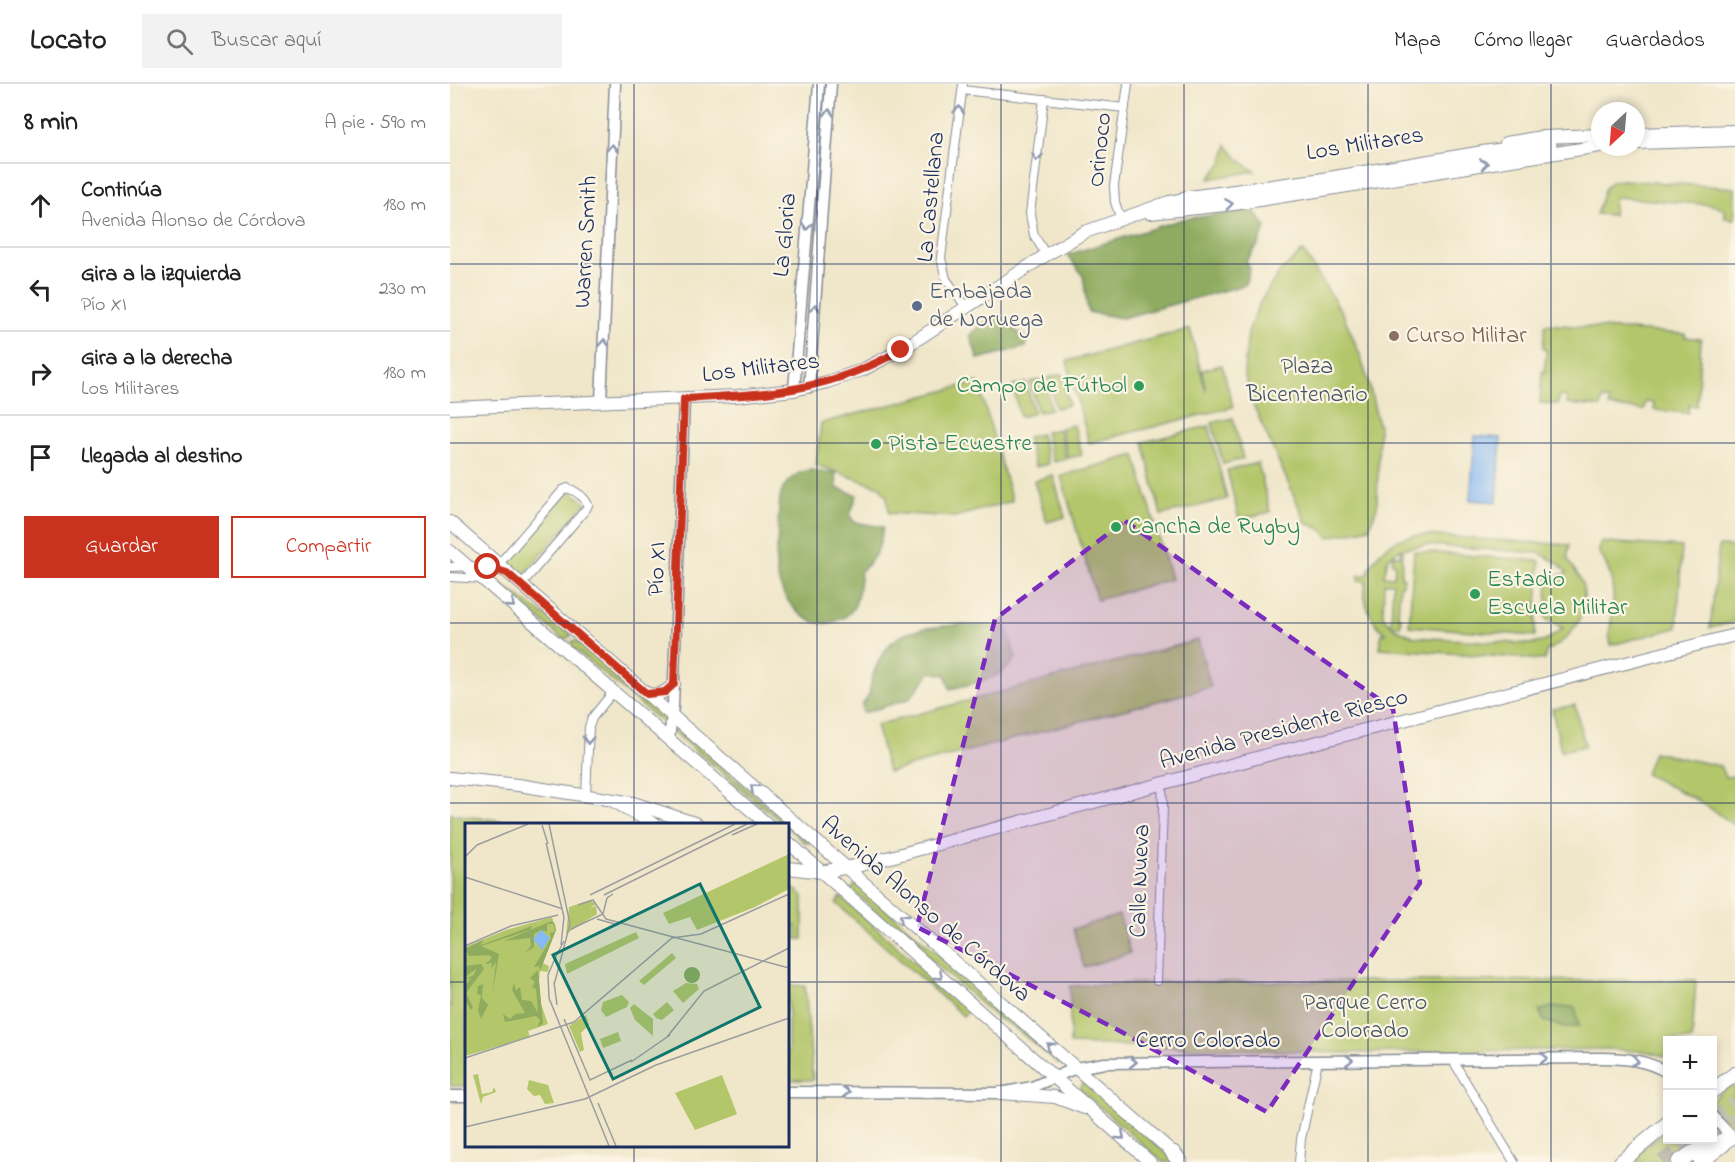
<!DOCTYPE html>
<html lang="es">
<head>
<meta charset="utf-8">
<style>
	:root { --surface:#fff; --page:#f2f2f2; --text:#222; --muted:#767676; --line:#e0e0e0; --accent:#c8321e }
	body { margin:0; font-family:"Indie Flower",sans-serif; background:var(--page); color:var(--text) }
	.controls { position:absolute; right:18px; bottom:18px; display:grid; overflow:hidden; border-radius:0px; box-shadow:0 3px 9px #0003 }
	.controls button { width:54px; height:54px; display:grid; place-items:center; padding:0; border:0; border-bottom:2px solid var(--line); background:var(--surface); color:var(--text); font:30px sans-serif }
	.compass { position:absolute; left:1141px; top:18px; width:54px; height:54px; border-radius:50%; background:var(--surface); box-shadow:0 3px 9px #0003; rotate:206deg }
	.stop { position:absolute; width:18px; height:18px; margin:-14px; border:4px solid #c8321e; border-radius:50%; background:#fff }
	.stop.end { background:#c8321e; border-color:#fff; box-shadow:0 2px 6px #0008 }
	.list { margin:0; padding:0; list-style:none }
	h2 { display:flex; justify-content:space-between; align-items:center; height:78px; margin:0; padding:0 24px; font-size:26px }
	h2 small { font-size:20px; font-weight:400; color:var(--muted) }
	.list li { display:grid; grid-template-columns:39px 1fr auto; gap:18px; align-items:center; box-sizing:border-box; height:84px; padding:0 24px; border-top:2px solid var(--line) }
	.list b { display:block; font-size:22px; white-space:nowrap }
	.list p { margin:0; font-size:20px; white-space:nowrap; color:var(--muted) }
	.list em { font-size:20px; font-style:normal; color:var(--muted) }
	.actions { display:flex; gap:12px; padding:18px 24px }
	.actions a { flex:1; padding:14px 0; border:2px solid var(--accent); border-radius:0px; text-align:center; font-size:21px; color:var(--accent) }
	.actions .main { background:var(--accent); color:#fff }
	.icon { flex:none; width:33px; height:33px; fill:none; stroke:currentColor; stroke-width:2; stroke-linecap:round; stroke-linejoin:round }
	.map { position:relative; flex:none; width:1285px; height:1078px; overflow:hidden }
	header { display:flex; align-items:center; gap:36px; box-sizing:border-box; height:84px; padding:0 30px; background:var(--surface); border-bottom:2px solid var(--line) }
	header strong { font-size:28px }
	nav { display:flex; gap:33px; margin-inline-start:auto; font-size:21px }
	.search { width:420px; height:54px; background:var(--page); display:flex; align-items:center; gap:15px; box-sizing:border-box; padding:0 21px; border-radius:0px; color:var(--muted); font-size:22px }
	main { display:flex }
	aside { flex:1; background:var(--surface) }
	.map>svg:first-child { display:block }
</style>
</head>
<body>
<header>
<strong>Locato</strong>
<div class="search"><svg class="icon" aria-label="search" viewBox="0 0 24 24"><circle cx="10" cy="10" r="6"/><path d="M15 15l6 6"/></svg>Buscar aquí</div>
<nav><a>Mapa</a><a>Cómo llegar</a><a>Guardados</a></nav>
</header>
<main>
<aside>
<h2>8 min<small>A pie · 590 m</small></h2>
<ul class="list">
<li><svg class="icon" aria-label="ahead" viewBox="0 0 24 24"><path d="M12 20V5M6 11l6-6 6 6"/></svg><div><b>Continúa</b><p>Avenida Alonso de Córdova</p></div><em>180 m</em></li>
<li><svg class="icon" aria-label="left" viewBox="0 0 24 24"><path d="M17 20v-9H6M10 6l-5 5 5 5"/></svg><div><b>Gira a la izquierda</b><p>Pío XI</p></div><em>230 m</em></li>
<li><svg class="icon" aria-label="right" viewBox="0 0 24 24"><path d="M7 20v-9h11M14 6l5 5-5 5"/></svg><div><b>Gira a la derecha</b><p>Los Militares</p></div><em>180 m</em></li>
<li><svg class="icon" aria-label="arrive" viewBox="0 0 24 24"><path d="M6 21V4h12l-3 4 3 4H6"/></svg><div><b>Llegada al destino</b></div></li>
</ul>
<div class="actions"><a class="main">Guardar</a><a>Compartir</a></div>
</aside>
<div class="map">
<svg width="1285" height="1078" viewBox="0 0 1285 1078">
	<rect width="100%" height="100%" fill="#fcf5e5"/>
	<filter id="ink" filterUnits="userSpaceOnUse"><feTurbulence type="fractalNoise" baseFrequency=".0167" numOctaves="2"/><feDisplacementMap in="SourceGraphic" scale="12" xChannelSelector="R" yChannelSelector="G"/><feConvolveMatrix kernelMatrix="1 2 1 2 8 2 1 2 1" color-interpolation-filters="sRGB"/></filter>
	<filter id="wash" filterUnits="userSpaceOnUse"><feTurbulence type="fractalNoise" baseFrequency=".008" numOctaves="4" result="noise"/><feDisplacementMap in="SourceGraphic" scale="24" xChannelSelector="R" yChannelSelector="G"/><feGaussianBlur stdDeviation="1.35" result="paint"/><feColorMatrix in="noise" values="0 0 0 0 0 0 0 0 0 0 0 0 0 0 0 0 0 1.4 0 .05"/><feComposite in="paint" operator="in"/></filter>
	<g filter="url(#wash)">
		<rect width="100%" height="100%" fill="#f0e7ca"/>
		<!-- green -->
		<path fill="#b3c66a" stroke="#677a64" stroke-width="1.5" fill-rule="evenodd" d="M777,61L788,75L805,87L759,95L773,78Z
			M1173,96L1285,104V135L1275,134V126L1263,121L1165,113L1163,131L1146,130L1155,104L1162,97Z
			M853,167L893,230L909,268L919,300L929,344L927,423L919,444L879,453L869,444L856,439L802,318L794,288L798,248L809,220L828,190Z
			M1095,240L1235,250V253L1251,255L1247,322L1239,321L1238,329L1204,326V319L1195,318L1194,326L1159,323V316L1152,315L1151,323L1117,320V313L1109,312L1108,320L1090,319L1092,288H1095L1096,266L1093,265Z
			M740,245L756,308L752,286L772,281L783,323L639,359L617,277Z
			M612,290L619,321L606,324L598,294Z
			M594,295L601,325L588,328L580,298Z
			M528,298L562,417L505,433L439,429L437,413L430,403L366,381L371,339Z
			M576,299L584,329L570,333L563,302Z
			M783,334L793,375L773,380L762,339Z
			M624,341L632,371L618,374L611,344Z
			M759,342L777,415L711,431L693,358Z
			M609,345L616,375L603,378L595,348Z
			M591,350L598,380L585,383L577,353Z
			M685,371L721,495L647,516L611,392Z
			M808,379L820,428L789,435L777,386Z
			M603,391L615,433L597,438L584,397Z
			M119,406L136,419L74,491L58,478Z
			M975,451L1119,461C1119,465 1117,472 1118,475C1121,483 1129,490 1132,499C1140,528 1123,556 1096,567L1095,576L930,564L931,550H936C920,536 912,518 916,497L908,496L909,491H917C926,464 948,451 975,451ZM975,461L1089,469L1108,479L1117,489L1098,495L1096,535L1113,544L1096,557L1081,560L965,553L944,544L933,533L934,499H943L941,540L950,542L951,533H948L950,500H953L954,494L951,493L953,466H951L950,472L943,471L942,479L945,480L944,493L934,492L938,474L951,465Z
			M1150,458L1232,463L1227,544L1161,561C1158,548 1160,545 1162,532C1165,509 1163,488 1149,468Z
			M1269,462L1285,463V538L1260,544Z
			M964,467L1090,477L1085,552L959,542Z
			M36,489L122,551L114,556Z
			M748,556L761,603L438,688L426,641Z
			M122,557H126L151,577L360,759H355L338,744V740H333L121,562Z
			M1125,621L1135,662L1111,667L1102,625Z
			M1203,668L1270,682L1275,693L1285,692V741L1249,717L1195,690Z
			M0,730L75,740H16V1002H0Z
			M338,800L353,812V855H346V842H338Z
			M407,800L610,975L609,980L561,941L549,935L401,805Z
			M391,813L519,926L513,932L386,819Z
			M669,831L680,869L634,883L623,845Z
			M1246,896L1242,956H1218L1217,973L1199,968L1158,965L898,969L620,960V902L715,898Z
			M338,901L355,902L363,996H338Z
			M635,997L726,1078H713L629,1005Z
			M1285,997V1041H1283L1264,1026L1262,1018L1267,1011Z
			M1217,1046L1218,1056H1254L1216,1078H1175Z"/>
		<!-- forest -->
		<path fill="#8eab5e" stroke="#546d5e" stroke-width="1.5" d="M803,126L816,143L808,161L796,177L800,185L795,201L672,234L638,228L633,192L617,171L733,135Z
			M550,233L576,255V263L528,275L520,251L539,235Z
			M360,386L386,389L387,404L407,411L400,431L404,438L433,443C430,464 427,473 411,487C407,511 411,530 383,538C355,546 331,515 327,490C324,476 328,458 328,444C329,431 328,413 334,403C341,393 348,388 360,386Z
			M507,541L557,543L566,574C552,596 524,599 500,605L496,591L481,588L459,615L413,629L412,621C423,608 418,606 423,591C439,544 464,545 507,541Z
			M1102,923H1125L1129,942L1118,944L1094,937L1089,927Z"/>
		<!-- water -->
		<path fill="#87baf4" stroke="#5174a9" stroke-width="1.5" d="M1025,352L1051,354L1047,418L1020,416Z"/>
	</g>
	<g filter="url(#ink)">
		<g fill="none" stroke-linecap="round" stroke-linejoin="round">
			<!-- motorway-tunnel -->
			<path stroke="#c5c2b4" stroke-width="15" stroke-dasharray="15 8" stroke-linecap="butt" d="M1099,61L1150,57
				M1262,1036L1285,1019
				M1262,1051L1285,1036
				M1212,1078L1241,1056"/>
			<!-- minor casing -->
			<g stroke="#868b94" stroke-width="10">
				<path id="minor" d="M513,0L491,174L496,195L516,223
					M512,6L675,24
					M594,15L580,130L584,151L596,171
					M671,136L665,118L664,102L678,0
					M48,481L113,406L118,404C125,407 135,413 138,421L136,425L71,501
					M0,483L30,482L57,489
					M0,493L32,495
					M136,712L139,643L142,634L163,608
					M707,897L713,723L712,700
					M1002,975L1064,1078
					M849,1078L851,1055L868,977"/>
			</g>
			<!-- tertiary casing -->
			<g stroke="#868b94" stroke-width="13">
				<path id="tertiary" d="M359,303L381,0
					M344,306L369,0
					M151,317L165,0
					M219,656L223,622L234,315
					M338,1008L550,1009L582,1003L626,984L655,979L1151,974C1174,974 1198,976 1218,989
					M0,1012H16
					M1262,1032L1282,1053"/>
			</g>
			<!-- secondary casing -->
			<g stroke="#868b94" stroke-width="14">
				<path id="secondary" d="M1186,50L1285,47
					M1056,59L1092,53L1150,51
					M1186,59L1285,56
					M700,129L784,120L1150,62
					M0,324L287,312L344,306L377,298L412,286L451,266L596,171L635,148L719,118L743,113
					M0,438L728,1073
					M0,467L317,740
					M197,610C208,612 216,609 224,600
					M0,694L68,701L183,719L247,740
					M165,718L204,740
					M338,758L700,1078
					M338,784L371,788L411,781L821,670L1285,551
					M550,1009L605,1013L634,1024"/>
			</g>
			<!-- primary casing -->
			<g stroke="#868b94" stroke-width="16">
				<path id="primary" d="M1262,1007L1285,990
					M1171,1078L1218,1039
					M1251,1078L1274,1060"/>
			</g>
			<!-- motorway casing -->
			<g stroke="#868b94" stroke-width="17">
				<path id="motorway" d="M735,115L870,97L1036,69L1099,61
					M723,1069L730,1078
					M1229,1078L1241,1070L1280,1054"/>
			</g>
			<!-- minor -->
			<use href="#minor" stroke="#fff" stroke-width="8"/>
			<!-- tertiary -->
			<use href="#tertiary" stroke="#fff" stroke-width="10"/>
			<!-- secondary -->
			<use href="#secondary" stroke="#fff" stroke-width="12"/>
			<!-- primary -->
			<use href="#primary" stroke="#fff" stroke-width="14"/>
			<!-- motorway -->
			<use href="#motorway" stroke="#fff" stroke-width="15"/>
		</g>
		<!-- one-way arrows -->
		<defs><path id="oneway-chevron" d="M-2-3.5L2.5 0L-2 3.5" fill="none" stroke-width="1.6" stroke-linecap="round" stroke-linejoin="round" transform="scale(1.5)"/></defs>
		<g stroke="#8d97ae">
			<use href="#oneway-chevron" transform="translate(509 26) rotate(-83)"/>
			<use href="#oneway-chevron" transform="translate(379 29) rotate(-86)"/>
			<use href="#oneway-chevron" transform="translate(162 64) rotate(-87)"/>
			<use href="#oneway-chevron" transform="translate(587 73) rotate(97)"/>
			<use href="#oneway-chevron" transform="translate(1034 80) rotate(-9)"/>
			<use href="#oneway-chevron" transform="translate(779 120) rotate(-8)"/>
			<use href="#oneway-chevron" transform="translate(357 142) rotate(95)"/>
			<use href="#oneway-chevron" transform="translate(365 224) rotate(-87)"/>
			<use href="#oneway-chevron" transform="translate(154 259) rotate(-88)"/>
			<use href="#oneway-chevron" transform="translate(61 520) rotate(41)"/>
			<use href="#oneway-chevron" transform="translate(138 656) rotate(92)"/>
			<use href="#oneway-chevron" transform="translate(304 704) rotate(-138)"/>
			<use href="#oneway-chevron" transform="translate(453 834) rotate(-139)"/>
			<use href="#oneway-chevron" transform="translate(489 892) rotate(42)"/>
			<use href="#oneway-chevron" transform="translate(600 962) rotate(-139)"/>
			<use href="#oneway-chevron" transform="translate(1094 974) rotate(-1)"/>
			<use href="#oneway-chevron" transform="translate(899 976) rotate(-1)"/>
			<use href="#oneway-chevron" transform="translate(1185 977) rotate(11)"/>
			<use href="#oneway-chevron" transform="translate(683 978)"/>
			<use href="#oneway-chevron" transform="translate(396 1008)"/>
			<use href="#oneway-chevron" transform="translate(671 1052) rotate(41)"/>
		</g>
	</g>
	<g fill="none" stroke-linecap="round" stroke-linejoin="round" filter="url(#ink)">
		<!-- route -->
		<path stroke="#c8321e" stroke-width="8" d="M38,483L57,489L197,610L215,608L224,600L234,315C317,310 377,308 451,266"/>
	</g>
	<!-- marked area -->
	<path fill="#7b2cbf" fill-opacity="0.2" stroke="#7b2cbf" stroke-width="4.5" stroke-dasharray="12 8" stroke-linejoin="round" d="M675,437L943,625L970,799L817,1028L668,946L467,843L545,535Z"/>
	<!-- grid -->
	<path fill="none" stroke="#1b2f5e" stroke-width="1.5" stroke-opacity="0.55" d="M184,0V740M367,0V1078M551,0V1078M734,0V1078M918,0V1078M1101,0V1078M0,180H1285M0,359H1285M0,539H1285M0,719H1285M0,898H16M338,898H1285M184,1062V1078"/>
	<!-- markers -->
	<circle fill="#5c6f8a" stroke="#fcf5e5" stroke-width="2" cx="467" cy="222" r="6"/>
	<circle fill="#8d6e63" stroke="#fcf5e5" stroke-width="2" cx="944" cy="252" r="6"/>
	<g fill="#2e9e5b" stroke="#fcf5e5" stroke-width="2">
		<circle cx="689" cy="302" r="6"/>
		<circle cx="426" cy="360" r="6"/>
		<circle cx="666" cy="443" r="6"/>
		<circle cx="1025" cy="510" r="6"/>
	</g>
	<g text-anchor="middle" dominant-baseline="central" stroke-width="4.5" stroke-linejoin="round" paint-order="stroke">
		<!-- street labels -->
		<g font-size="24" fill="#1b2f5e" stroke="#fcf5e5">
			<text transform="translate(915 61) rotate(-9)">Los Militares</text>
			<text transform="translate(651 66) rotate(-84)">Orinoco</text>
			<text transform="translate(482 113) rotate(-85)">La Castellana</text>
			<text transform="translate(336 151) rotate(-85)">La Gloria</text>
			<text transform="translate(137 158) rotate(-87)">Warren Smith</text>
			<text transform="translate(311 285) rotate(-7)">Los Militares</text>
			<text transform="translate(208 485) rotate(-88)">Pío XI</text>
			<text transform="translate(834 646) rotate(-15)">Avenida Presidente Riesco</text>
			<text transform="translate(691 797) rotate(-88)">Calle Nueva</text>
			<text transform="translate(475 826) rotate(41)">Avenida Alonso de Córdova</text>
			<text x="758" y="957">Cerro Colorado</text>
		</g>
		<!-- service labels -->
		<g font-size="24" fill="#4e5e75" stroke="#fcf5e5" text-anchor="start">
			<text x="479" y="208">Embajada<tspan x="479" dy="28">de Noruega</tspan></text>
		</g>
		<!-- education labels -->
		<g font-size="24" fill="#785e54" stroke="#fcf5e5" text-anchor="start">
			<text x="956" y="252">Curso Militar</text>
		</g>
		<!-- park labels -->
		<g font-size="24" fill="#415561" stroke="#fcf5e5">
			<text x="857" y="283">Plaza<tspan x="857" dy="28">Bicentenario</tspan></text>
			<text x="915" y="919">Parque Cerro<tspan x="915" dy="28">Colorado</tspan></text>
		</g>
		<!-- leisure labels -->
		<g font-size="24" fill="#27864d" stroke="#fcf5e5" text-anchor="start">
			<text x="677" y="302" text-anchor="end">Campo de Fútbol</text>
			<text x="438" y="360">Pista Ecuestre</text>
			<text x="678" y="443">Cancha de Rugby</text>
			<text x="1037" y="496">Estadio<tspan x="1037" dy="28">Escuela Militar</tspan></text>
		</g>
	</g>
	<!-- overview -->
	<g transform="translate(15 739)">
		<rect width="324" height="324" fill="#f0e7ca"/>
		<path d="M324,31V66L290,84L232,107L225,94L204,101L198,90ZM125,77L131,81L125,85L131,83L132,91L101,111L104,84ZM87,94L91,107L78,140L84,143L83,149L75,148L74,158L76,181L83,201L63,208L65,214L0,233V124L41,107ZM171,109L174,115L102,151L100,141ZM207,130L211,135L179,162L174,158ZM221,160L232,161L234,166L218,180L208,168ZM157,172L164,179L162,184L141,194L136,187L138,179ZM202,179L209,187L197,197L191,195L188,191ZM169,181L188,196V213L170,197L165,185ZM121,192L124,202L116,210L119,227L115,229L104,203ZM153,209L156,218L138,225L135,216ZM13,251L17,271L27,269L29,264L31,269L18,274L16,281L8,252ZM257,252L272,291L230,307L210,270ZM64,257L83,262L89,280L80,281L75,272L69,273L62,266Z" fill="#b3c66a"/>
		<path d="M87,98L90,101L91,107L75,148L74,143L69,144L86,115L85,110L90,109L89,101H82V109L76,107L69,111V124L60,130L66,123L65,115L39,118ZM67,103L65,107L16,123L34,131L27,174L31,139L26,146L27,140L20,141L27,135L24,132L4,133L0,126L18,117L16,122ZM16,141L19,146L1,170L8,184L6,187L0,177V163L6,155L0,156L9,152L11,146L0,154V143ZM219 152a8 8 0 1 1 16 0a8 8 0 1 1-16 0ZM73,147L78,200L73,204L75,197L71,193L40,199L38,191L45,196L50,191L60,190L47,167L49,160L51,167L55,164L57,177L66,178L73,190L71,166L67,164L70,159L65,155ZM18,161L17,175L23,182L16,196L13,187L16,172L12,171L13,163Z" fill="#8eab5e"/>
		<path d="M76,107L85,115L77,127L68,116Z" fill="#87baf4"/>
		<path fill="none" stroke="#9b9d9f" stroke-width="1.5" d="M84,1L105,101L89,162M77,2L83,21M267,12L292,1M81,20L99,94L96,122M0,34L12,22L63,1M0,54L98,86M125,72L270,1M139,72L282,1M113,82L128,77L141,96L324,145M132,96L153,102M106,106L138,91L142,75L148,71M236,111L324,71M0,123L46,103L93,92M91,133L83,152L84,175L144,323M90,135L99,118M89,159L92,182M99,196L125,257L167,237M202,214L239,168L324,125M0,235L109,199L207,115L236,111M166,239L205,212M133,280L151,323M0,304L120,276L191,242L324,195"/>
		<path fill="#0f766e" fill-opacity="0.15" stroke="#0f766e" stroke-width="3" d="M235,61L295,184L148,256L88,132Z"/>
		<rect width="324" height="324" fill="none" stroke="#1b2f5e" stroke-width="3"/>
	</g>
</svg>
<div class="controls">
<button>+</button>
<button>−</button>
</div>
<svg class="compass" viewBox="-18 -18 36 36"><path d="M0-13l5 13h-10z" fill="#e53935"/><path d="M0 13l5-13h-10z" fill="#767676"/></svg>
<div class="stop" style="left:38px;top:483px"></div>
<div class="stop end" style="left:451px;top:266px"></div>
</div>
</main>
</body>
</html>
